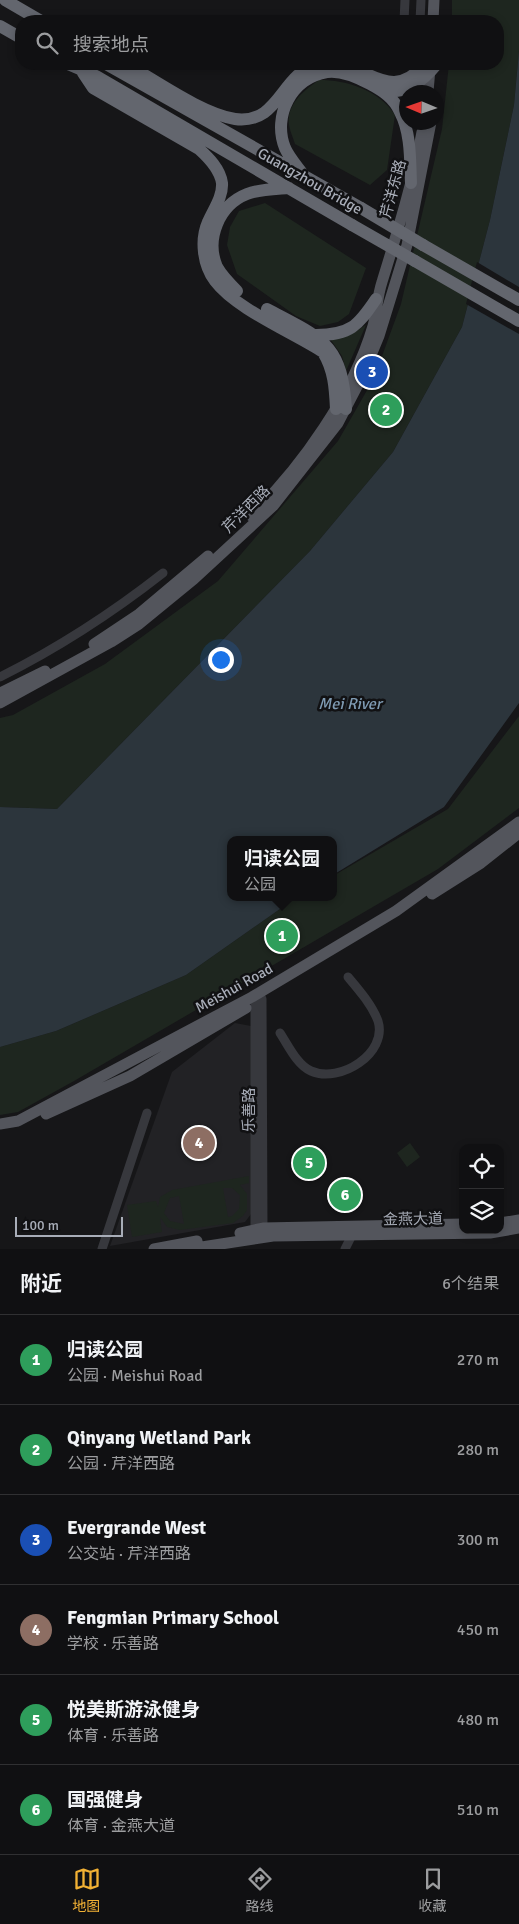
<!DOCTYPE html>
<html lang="zh">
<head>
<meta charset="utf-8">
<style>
	:root { --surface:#101012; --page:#19191b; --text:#f1f3f6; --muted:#9c9d9f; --line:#303032; --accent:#f2b134 }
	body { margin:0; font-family:Signika,"Noto Sans SC",sans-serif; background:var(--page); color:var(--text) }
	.controls { position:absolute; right:15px; bottom:15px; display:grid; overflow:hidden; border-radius:10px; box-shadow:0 2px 8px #0003 }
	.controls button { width:45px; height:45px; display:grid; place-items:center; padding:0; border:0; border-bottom:1px solid var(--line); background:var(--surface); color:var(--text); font:25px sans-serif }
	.compass { position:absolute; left:399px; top:85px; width:45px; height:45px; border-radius:50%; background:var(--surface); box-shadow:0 2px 8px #0003; rotate:272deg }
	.scale { position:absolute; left:15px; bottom:12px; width:108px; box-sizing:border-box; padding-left:5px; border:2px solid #a8adb8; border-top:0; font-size:14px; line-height:18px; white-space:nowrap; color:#a8adb8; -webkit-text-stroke:4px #111113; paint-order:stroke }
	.you { position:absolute; left:220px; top:659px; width:18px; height:18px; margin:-12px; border:4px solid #fff; border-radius:50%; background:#1a73e8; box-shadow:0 0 0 8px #1a73e833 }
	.badge { display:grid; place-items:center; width:32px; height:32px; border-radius:50%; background:var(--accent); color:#fff; font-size:16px; font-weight:700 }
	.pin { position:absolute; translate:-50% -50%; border:2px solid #fff; box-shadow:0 1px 5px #0006 }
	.popup { position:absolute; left:227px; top:836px; width:110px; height:65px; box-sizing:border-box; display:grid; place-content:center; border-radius:10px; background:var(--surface); filter:drop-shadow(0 1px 4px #0005); font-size:16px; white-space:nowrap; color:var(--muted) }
	.popup b { font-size:19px; color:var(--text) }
	.popup::after { content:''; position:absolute; left:50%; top:100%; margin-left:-10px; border:10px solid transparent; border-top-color:var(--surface) }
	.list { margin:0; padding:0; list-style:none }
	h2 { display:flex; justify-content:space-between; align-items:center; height:65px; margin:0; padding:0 20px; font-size:21px }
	h2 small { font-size:16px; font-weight:400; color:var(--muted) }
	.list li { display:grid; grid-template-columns:32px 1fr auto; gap:15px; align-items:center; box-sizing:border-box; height:90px; padding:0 20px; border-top:1px solid var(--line) }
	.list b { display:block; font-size:19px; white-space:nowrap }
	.list p { margin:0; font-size:16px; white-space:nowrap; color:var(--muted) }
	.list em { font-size:16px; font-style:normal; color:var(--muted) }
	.icon { flex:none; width:28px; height:28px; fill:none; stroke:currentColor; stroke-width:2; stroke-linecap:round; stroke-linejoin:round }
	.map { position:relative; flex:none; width:519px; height:1249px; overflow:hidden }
	.search { position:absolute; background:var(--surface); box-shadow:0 2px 8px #0003; left:15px; right:15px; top:15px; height:55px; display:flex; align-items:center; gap:12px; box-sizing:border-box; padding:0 18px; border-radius:20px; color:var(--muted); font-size:19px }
	.sheet { height:605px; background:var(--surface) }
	nav { display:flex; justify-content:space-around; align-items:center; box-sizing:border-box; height:70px; border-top:1px solid var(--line); background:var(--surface); font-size:14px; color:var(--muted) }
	nav a { display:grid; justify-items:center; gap:2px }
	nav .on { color:var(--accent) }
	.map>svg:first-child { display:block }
</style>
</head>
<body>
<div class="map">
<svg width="519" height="1249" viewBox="0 0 519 1249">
	<rect width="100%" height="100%" fill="#161618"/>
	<!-- built -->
	<path fill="#222225" d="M235,1023L251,1026V1214L245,1222L110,1246L172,1072Z"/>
	<!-- green -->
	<path fill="#1e261f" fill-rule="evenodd" d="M452,0H519V51L514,105L490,220L462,327L393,452L310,551L57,809L0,807V718L13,715L105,664L218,581L338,441L374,378L401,304L442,129L449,64H498V21H452Z
		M319,80C347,80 379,90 395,115L387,170L370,185L295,144C293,138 290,131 289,125C286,105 304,90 319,80Z
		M265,203L366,268L349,314L338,322L320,326L296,316L237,274L227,245L230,227L239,211Z
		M366,325L346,371L342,356L331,340L349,335Z
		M519,716V808L438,869L74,1081L18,1112L0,1115V1047L56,1031L186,975L297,897H333V876L448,809Z
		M410,1143L420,1157L407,1167L397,1153Z
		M249,1176V1183L240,1185L247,1194V1210L243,1216L233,1223L180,1230L167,1227L160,1217L162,1232L132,1237L127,1205L156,1201L158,1207L160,1197L172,1190ZM223,1188H232L240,1195L239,1209L232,1216L228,1217ZM179,1196L184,1224L170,1221L164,1213L170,1198Z"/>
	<!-- water -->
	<path fill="#2c353c" d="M519,51V703L444,807L333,875V840H231V897H297L186,975L56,1031L0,1047V807L57,809L310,551L393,452L462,327L490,220L514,105Z"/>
	<!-- pier -->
	<path fill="#161618" d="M477,262L519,287V334L466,304Z"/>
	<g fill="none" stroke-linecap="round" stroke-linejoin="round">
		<!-- minor -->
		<path stroke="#37383d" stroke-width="9" d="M404,21L405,0
			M420,21L421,0
			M0,677C58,648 112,613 163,573
			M259,993L262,999L263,1228
			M252,997L255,1003V1230
			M280,1033C288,1045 297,1065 311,1071C340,1084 388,1053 378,1021C372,1005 359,990 348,977
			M102,1249L147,1113
			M345,1249L352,1235"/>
		<!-- major -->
		<path stroke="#53555c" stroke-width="11" d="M433,21L434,0
			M428,92L430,68
			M251,516C302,467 353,394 373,326C377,312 377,297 382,282C397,233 413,182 422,132
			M94,644L139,614L208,556
			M0,693L45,671
			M0,703L111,642L139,624L194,579L273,506L338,423L362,377L379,336L407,245L431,122
			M432,894L481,863L519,833
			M46,1114L130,1076L246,1008
			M0,1124L18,1121L252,997L396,911L519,822
			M500,1223L519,1220
			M240,1233L263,1228L463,1224
			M154,1249L197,1241
			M189,1249L273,1236L490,1233L519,1228"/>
		<!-- highway -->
		<path stroke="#63666e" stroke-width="12" d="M5,0L41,21
			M0,26L21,38
			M68,64L96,76L352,225
			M106,64L361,208
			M126,64C155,80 202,114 235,119C280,125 281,73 317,65C364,54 386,109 425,64
			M83,73L93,88L199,149C209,158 220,169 222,183C223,197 213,210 208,222C200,240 203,265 215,281C236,309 292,332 323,352C334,370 335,388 336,409
			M383,91C407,94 422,82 437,64
			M302,173C296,165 289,157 285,148C272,116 292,77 327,72C342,70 357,77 370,84C383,91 394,98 400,112C411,133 410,159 411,183
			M423,245L519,300
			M415,261L519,321
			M237,291C230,284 222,276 217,267C205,239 219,205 247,194C260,189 276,189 289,188
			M267,309C321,338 342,342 346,409
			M316,335C350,335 358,326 376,299"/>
		<!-- highway-bridge -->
		<path stroke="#63666e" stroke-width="12" d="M361,208L423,245
			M352,225L415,261"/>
	</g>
	<g text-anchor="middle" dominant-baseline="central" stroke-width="5" stroke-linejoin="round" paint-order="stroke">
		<!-- street labels -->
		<g font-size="15" fill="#a8adb8" stroke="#111113">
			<text transform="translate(310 181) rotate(30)">Guangzhou Bridge</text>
			<text transform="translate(393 189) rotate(-75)">芹洋东路</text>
			<text transform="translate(246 509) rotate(-45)">芹洋西路</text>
			<text transform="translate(234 988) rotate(-29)">Meishui Road</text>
			<text transform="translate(249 1110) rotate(-90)">乐善路</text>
			<text transform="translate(413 1219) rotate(-1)">金燕大道</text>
		</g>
		<!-- water labels -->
		<g font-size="16" font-style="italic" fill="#7f9bb3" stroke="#111113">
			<text x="350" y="704">Mei River</text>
		</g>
	</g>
</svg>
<div class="controls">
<button><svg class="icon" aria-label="locate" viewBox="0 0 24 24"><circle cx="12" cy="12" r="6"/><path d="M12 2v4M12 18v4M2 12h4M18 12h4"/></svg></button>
<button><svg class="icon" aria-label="layers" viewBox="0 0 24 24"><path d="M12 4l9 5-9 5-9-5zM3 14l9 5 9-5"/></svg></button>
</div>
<svg class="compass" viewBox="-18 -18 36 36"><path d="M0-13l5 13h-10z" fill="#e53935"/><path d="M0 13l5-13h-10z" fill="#9c9d9f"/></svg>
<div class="scale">100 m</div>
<div class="you"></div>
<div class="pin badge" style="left:282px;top:936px;background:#2e9e5b">1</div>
<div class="popup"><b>归读公园</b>公园</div>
<div class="pin badge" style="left:386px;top:410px;background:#2e9e5b">2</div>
<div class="pin badge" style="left:372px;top:372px;background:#1a4fb4">3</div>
<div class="pin badge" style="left:199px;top:1143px;background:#8d6e63">4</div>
<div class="pin badge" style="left:309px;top:1163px;background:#2e9e5b">5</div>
<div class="pin badge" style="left:345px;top:1195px;background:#2e9e5b">6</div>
<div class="search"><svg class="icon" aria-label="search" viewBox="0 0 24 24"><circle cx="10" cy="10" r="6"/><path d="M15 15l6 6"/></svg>搜索地点</div>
</div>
<section class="sheet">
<h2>附近<small>6个结果</small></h2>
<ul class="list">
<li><span class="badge" style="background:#2e9e5b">1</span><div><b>归读公园</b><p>公园 · Meishui Road</p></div><em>270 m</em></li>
<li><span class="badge" style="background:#2e9e5b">2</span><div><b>Qinyang Wetland Park</b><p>公园 · 芹洋西路</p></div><em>280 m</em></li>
<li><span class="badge" style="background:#1a4fb4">3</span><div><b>Evergrande West</b><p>公交站 · 芹洋西路</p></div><em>300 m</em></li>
<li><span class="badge" style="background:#8d6e63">4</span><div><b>Fengmian Primary School</b><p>学校 · 乐善路</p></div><em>450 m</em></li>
<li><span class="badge" style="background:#2e9e5b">5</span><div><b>悦美斯游泳健身</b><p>体育 · 乐善路</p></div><em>480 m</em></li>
<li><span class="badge" style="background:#2e9e5b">6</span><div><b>国强健身</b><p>体育 · 金燕大道</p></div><em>510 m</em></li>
</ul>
</section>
<nav>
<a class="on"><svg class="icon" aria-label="map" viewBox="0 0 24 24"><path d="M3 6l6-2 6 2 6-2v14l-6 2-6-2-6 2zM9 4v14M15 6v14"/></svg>地图</a>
<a><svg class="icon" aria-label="directions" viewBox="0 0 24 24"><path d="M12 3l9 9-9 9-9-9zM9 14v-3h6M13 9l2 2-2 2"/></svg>路线</a>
<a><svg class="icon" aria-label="saved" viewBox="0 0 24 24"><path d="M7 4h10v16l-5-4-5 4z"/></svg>收藏</a>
</nav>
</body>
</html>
